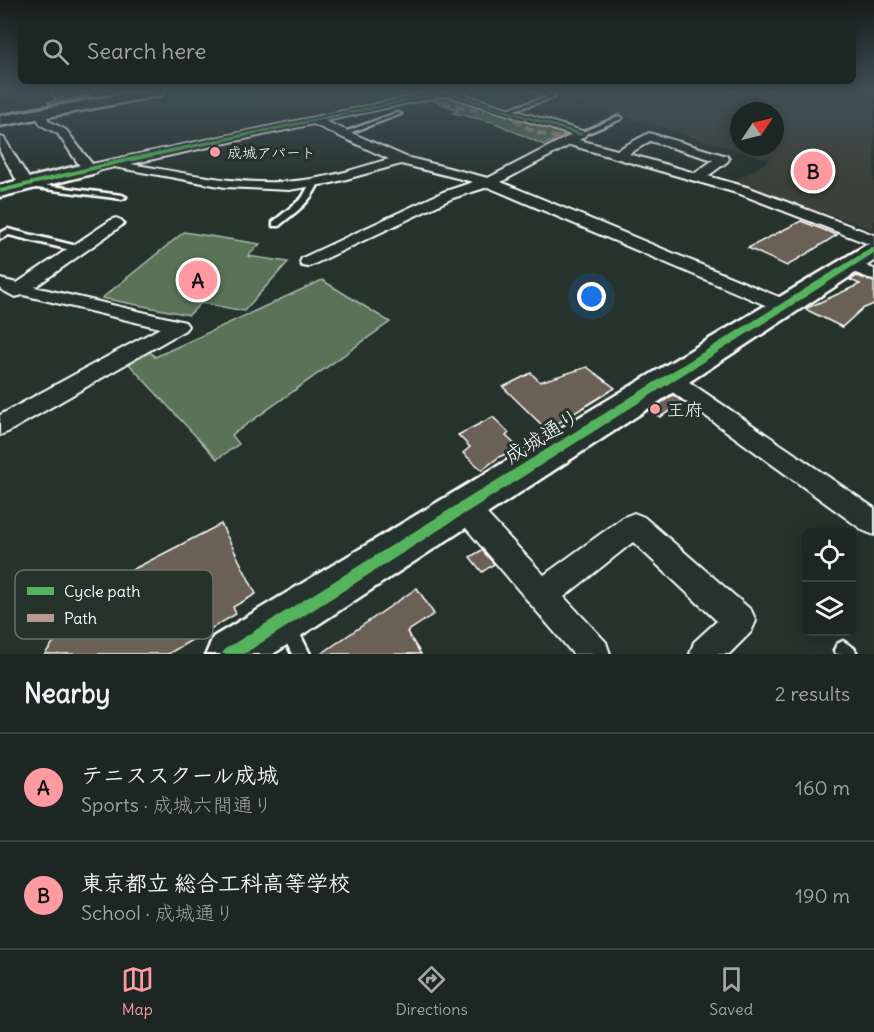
<!DOCTYPE html>
<html lang="en">
<head>
<meta charset="utf-8">
<style>
	:root { --surface:#1c2622; --page:#29322f; --text:#f1f3f6; --muted:#a0a5a5; --line:#3a4340; --accent:#ff9aa2 }
	body { margin:0; font-family:Delius,"Klee One",sans-serif; background:var(--page); color:var(--text) }
	.controls { position:absolute; right:18px; bottom:18px; display:grid; overflow:hidden; border-radius:9px; box-shadow:0 3px 15px #0003 }
	.controls button { width:54px; height:54px; display:grid; place-items:center; padding:0; border:0; border-bottom:2px solid var(--line); background:var(--surface); color:var(--text); font:30px sans-serif }
	.compass { position:absolute; left:730px; top:102px; width:54px; height:54px; border-radius:50%; background:var(--surface); box-shadow:0 3px 15px #0003; rotate:55deg }
	.you { position:absolute; left:592px; top:297px; width:21px; height:21px; margin:-15px; border:4px solid #fff; border-radius:50%; background:#1a73e8; box-shadow:0 0 0 9px #1a73e833 }
	.badge { display:grid; place-items:center; width:39px; height:39px; border-radius:50%; background:var(--accent); color:#111; font-size:20px; font-weight:700 }
	.pin { position:absolute; translate:-50% -50%; border:3px solid #fff; box-shadow:0 2px 6px #0006 }
	.list { margin:0; padding:0; list-style:none }
	h2 { display:flex; justify-content:space-between; align-items:center; height:78px; margin:0; padding:0 24px; font-size:26px }
	h2 small { font-size:20px; font-weight:400; color:var(--muted) }
	.list li { display:grid; grid-template-columns:39px 1fr auto; gap:18px; align-items:center; box-sizing:border-box; height:108px; padding:0 24px; border-top:2px solid var(--line) }
	.list b { display:block; font-size:22px; white-space:nowrap }
	.list p { margin:0; font-size:20px; white-space:nowrap; color:var(--muted) }
	.list em { font-size:20px; font-style:normal; color:var(--muted) }
	.icon { flex:none; width:33px; height:33px; fill:none; stroke:currentColor; stroke-width:2; stroke-linecap:round; stroke-linejoin:round }
	.map { position:relative; flex:none; width:874px; height:654px; overflow:hidden }
	.search { position:absolute; background:var(--surface); box-shadow:0 3px 15px #0003; left:18px; right:18px; top:18px; height:66px; display:flex; align-items:center; gap:15px; box-sizing:border-box; padding:0 21px; border-radius:9px; color:var(--muted); font-size:22px }
	.sheet { height:294px; background:var(--surface) }
	nav { display:flex; justify-content:space-around; align-items:center; box-sizing:border-box; height:84px; border-top:2px solid var(--line); background:var(--surface); font-size:16px; color:var(--muted) }
	nav a { display:grid; justify-items:center; gap:3px }
	nav .on { color:var(--accent) }
	.map>svg:first-child { display:block }
</style>
</head>
<body>
<div class="map">
<svg width="874" height="654" viewBox="0 0 874 654">
	<rect width="100%" height="100%" fill="#26332d"/>
	<filter id="ink" filterUnits="userSpaceOnUse"><feTurbulence type="fractalNoise" baseFrequency=".0167" numOctaves="2"/><feDisplacementMap in="SourceGraphic" scale="12" xChannelSelector="R" yChannelSelector="G"/><feConvolveMatrix kernelMatrix="1 2 1 2 8 2 1 2 1" color-interpolation-filters="sRGB"/></filter>
	<g filter="url(#ink)">
		<!-- built -->
		<path fill="#3a4039" fill-rule="evenodd" d="M542,92H874V230L733,182L770,160ZM739,111H775V147H739Z"/>
		<!-- green -->
		<path fill="#5a7358" stroke="#acb9ac" stroke-width="1.5" d="M446,95L567,134L544,145L493,122L453,113L458,110L429,99Z
			M184,232L260,244L248,256L288,262L244,311L201,303L189,315L102,298Z
			M322,280L390,322L232,435L239,444L217,459L127,362L149,351L155,357Z"/>
		<!-- building -->
		<path fill="#6a6054" stroke="#fff" stroke-width="1.5" d="M50,92H71L75,98L90,95L92,97L0,114L50,104L48,102L56,101Z
			M801,221L837,235L787,266L748,248Z
			M857,276L874,282V304L862,309L842,327L805,309L860,284L850,280Z
			M587,367L615,388L547,430L503,387L531,373L540,382Z
			M673,395L684,403L660,417L650,410Z
			M493,417L509,433L506,436L519,448L499,457L482,470L463,453L470,447L458,435Z
			M221,524L256,594L233,607L236,614L168,654H45L55,640L123,605L120,590L131,584L128,572Z
			M482,550L494,564L482,572L470,557Z
			M417,588L434,614L407,632L421,654H321Z"/>
		<g fill="none" stroke-linecap="round" stroke-linejoin="round">
			<!-- lane casing -->
			<g stroke="#fff" stroke-width="5">
				<path id="lane" d="M537,92H543L555,97L511,111L506,110L547,97Z
					M396,113L401,114L344,135L339,134Z
					M619,116L622,118L621,119L583,135L578,134Z
					M312,180L319,182C312,202 294,213 279,226H273V222L302,198Z
					M26,183L122,195L126,197L122,199L29,187H26Z
					M8,229L81,247L82,249L78,252L9,235L0,239V233Z
					M288,619L294,622L310,654H292L279,628L282,622Z
					M843,641L854,648L857,654H836L834,650L837,644Z"/>
			</g>
			<!-- street casing -->
			<g stroke="#fff" stroke-width="4">
				<path id="street" d="M434,92H455L585,132V136L579,140L617,150L649,133L727,156L729,159L727,162L708,176L750,188L874,235V246L740,194L570,145L501,182L791,302L793,306L791,310H777L488,187L453,198L308,267L302,266L300,262L302,258L443,192L473,182L401,164L332,183L289,190L225,187L114,167L89,173L84,172L58,134L41,125L34,113L39,110L43,111L49,121L66,130L92,164ZM446,95L571,135L488,178L406,157L325,121ZM313,124L389,159C361,167 333,177 304,180C247,188 187,173 131,164ZM650,141L713,160L695,173L629,154Z
					M0,137L4,138L33,185L31,188L26,189L21,188L0,151Z
					M116,218L121,220L124,223L121,226L35,287L185,322L188,326L185,330L8,432L0,435V415L160,328L23,295L15,297L0,289V279L17,283L111,220Z
					M851,260L874,269V280L845,269L843,265L845,261Z
					M668,371L676,373L874,508V535L864,531L660,383L657,378L660,373Z
					M464,496L473,499L544,575L624,517L634,513L644,517L751,610L756,621L751,632L729,654H690L694,642L717,621L633,542L564,597L606,642L610,654H573L455,515L451,507L455,499Z"/>
			</g>
			<!-- secondary casing -->
			<g stroke="#fff" stroke-width="5">
				<path id="secondary" d="M136,92H165L158,96L0,126V116Z
					M89,163L96,165L99,169L96,173L0,197V185Z
					M874,243V261L273,654H206L213,637L866,245Z"/>
			</g>
			<!-- lane -->
			<use href="#lane" fill="#26332d" fill-rule="evenodd"/>
			<!-- street -->
			<use href="#street" fill="#26332d" fill-rule="evenodd"/>
			<!-- secondary -->
			<use href="#secondary" fill="#26332d" fill-rule="evenodd"/>
			<!-- quiet -->
			<path stroke="#b69a8f" stroke-width="4.5" stroke-dasharray="9 4.5" stroke-linecap="butt" d="M430,98L464,108L485,111
				M514,119L535,132L564,139"/>
			<!-- cycleway casing -->
			<g stroke="#26332d" stroke-width="4">
				<path id="cycleway" d="M442,92H449L584,134L579,135L446,93L114,165L0,193V189L114,161Z
					M871,248H874V253L244,654H222L225,649Z"/>
			</g>
			<!-- cycleway -->
			<use href="#cycleway" fill="#56b35d" fill-rule="evenodd"/>
		</g>
	</g>
	<!-- sky -->
	<linearGradient id="sky" x2="0" y2="1"><stop stop-color="#151c19"/><stop offset="0.5" stop-color="#415057"/><stop offset="1" stop-color="#415057" stop-opacity="0"/></linearGradient>
	<rect width="874" height="183" fill="url(#sky)"/>
	<!-- markers -->
	<g fill="#ff9aa2" stroke="#26332d" stroke-width="2">
		<circle cx="215" cy="152" r="6"/>
		<circle cx="655" cy="409" r="6"/>
	</g>
	<g text-anchor="middle" dominant-baseline="central" stroke-width="6" stroke-linejoin="round" paint-order="stroke">
		<!-- far-poi labels -->
		<g font-size="15" fill="#fff" stroke="#26332d" text-anchor="start">
			<text x="227" y="152">成城アパート</text>
		</g>
		<!-- poi labels -->
		<g font-size="18" fill="#fff" stroke="#26332d" text-anchor="start">
			<text x="667" y="409">王府</text>
		</g>
		<!-- near-street labels -->
		<g font-size="21" fill="#fff" stroke="#26332d">
			<text transform="translate(542 436) rotate(-32)">成城通り</text>
		</g>
	</g>
	<!-- legend -->
	<rect x="15" y="570" width="198" height="69" rx="9" fill="#26332d" stroke="#67706c" stroke-width="1.5"/>
	<rect x="27" y="587" width="27" height="8" fill="#56b35d"/>
	<rect x="27" y="614" width="27" height="8" fill="#b69a8f"/>
	<g font-size="16" fill="#fff">
		<text x="64" y="597">Cycle path</text>
		<text x="64" y="624">Path</text>
	</g>
</svg>
<div class="controls">
<button><svg class="icon" aria-label="locate" viewBox="0 0 24 24"><circle cx="12" cy="12" r="6"/><path d="M12 2v4M12 18v4M2 12h4M18 12h4"/></svg></button>
<button><svg class="icon" aria-label="layers" viewBox="0 0 24 24"><path d="M12 4l9 5-9 5-9-5zM3 14l9 5 9-5"/></svg></button>
</div>
<svg class="compass" viewBox="-18 -18 36 36"><path d="M0-13l5 13h-10z" fill="#e53935"/><path d="M0 13l5-13h-10z" fill="#a0a5a5"/></svg>
<div class="you"></div>
<div class="pin badge" style="left:198px;top:280px">A</div>
<div class="pin badge" style="left:813px;top:171px">B</div>
<div class="search"><svg class="icon" aria-label="search" viewBox="0 0 24 24"><circle cx="10" cy="10" r="6"/><path d="M15 15l6 6"/></svg>Search here</div>
</div>
<section class="sheet">
<h2>Nearby<small>2 results</small></h2>
<ul class="list">
<li><span class="badge">A</span><div><b>テニススクール成城</b><p>Sports · 成城六間通り</p></div><em>160 m</em></li>
<li><span class="badge">B</span><div><b>東京都立 総合工科高等学校</b><p>School · 成城通り</p></div><em>190 m</em></li>
</ul>
</section>
<nav>
<a class="on"><svg class="icon" aria-label="map" viewBox="0 0 24 24"><path d="M3 6l6-2 6 2 6-2v14l-6 2-6-2-6 2zM9 4v14M15 6v14"/></svg>Map</a>
<a><svg class="icon" aria-label="directions" viewBox="0 0 24 24"><path d="M12 3l9 9-9 9-9-9zM9 14v-3h6M13 9l2 2-2 2"/></svg>Directions</a>
<a><svg class="icon" aria-label="saved" viewBox="0 0 24 24"><path d="M7 4h10v16l-5-4-5 4z"/></svg>Saved</a>
</nav>
</body>
</html>
